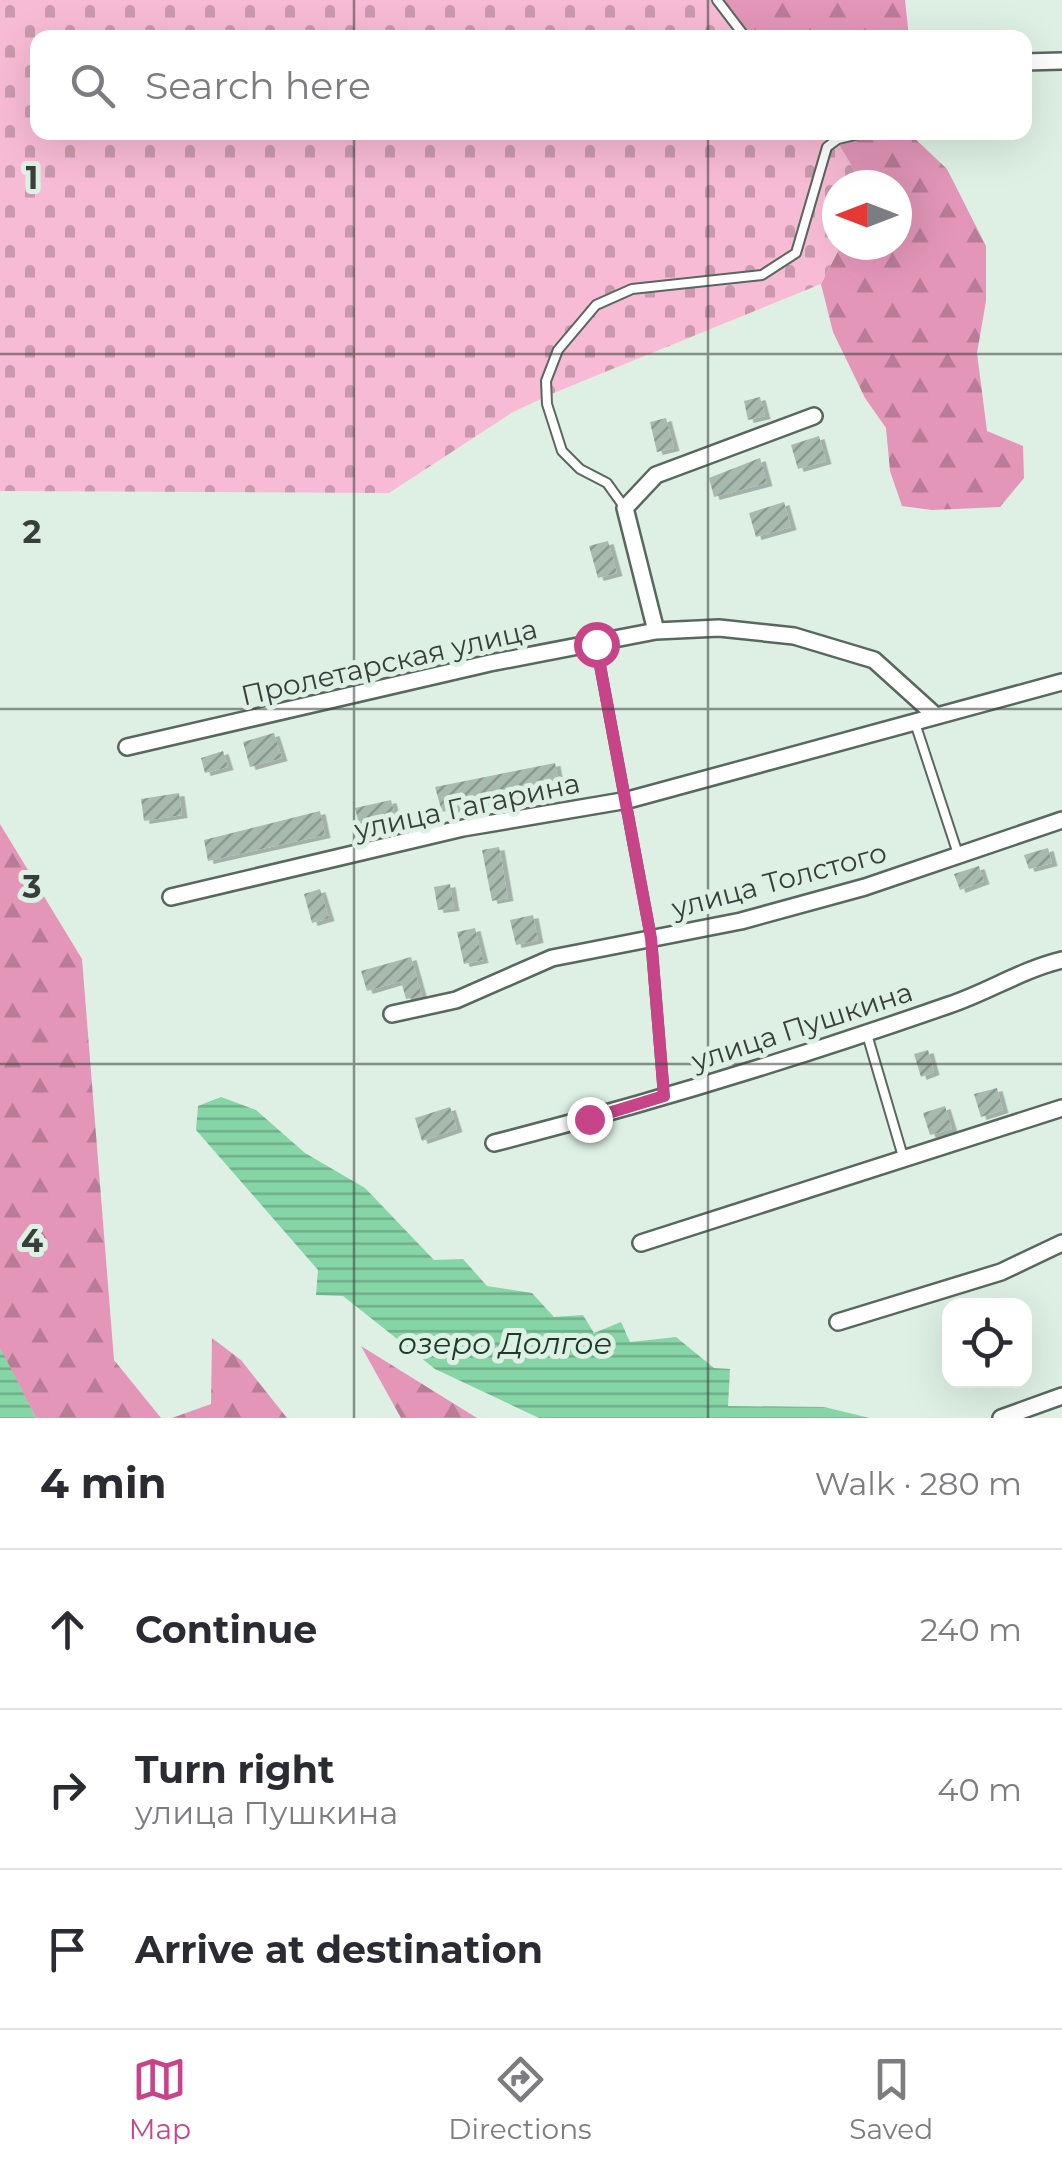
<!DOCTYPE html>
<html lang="en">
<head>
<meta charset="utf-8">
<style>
	:root { --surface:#fff; --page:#f2f2f3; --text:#2b2b33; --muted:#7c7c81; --line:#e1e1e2; --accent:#c74489 }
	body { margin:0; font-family:Montserrat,sans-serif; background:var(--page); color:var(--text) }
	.controls { position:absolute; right:30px; bottom:30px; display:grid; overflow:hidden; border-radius:20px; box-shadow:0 10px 40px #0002 }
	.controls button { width:90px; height:90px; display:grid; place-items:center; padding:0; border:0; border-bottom:2px solid var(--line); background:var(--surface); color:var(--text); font:50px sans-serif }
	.compass { position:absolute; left:822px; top:170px; width:90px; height:90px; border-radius:50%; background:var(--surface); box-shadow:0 10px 40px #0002; rotate:270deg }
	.stop { position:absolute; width:30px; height:30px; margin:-22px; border:8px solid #c74489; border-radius:50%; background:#fff }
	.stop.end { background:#c74489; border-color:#fff; box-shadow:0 2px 10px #0008 }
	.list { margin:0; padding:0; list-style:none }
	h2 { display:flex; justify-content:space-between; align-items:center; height:130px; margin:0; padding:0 40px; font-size:42px }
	h2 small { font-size:32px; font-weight:400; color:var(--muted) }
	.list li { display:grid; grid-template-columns:65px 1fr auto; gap:30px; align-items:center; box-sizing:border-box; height:160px; padding:0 40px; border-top:2px solid var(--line) }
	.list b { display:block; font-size:38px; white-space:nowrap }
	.list p { margin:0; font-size:32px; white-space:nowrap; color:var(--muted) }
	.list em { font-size:32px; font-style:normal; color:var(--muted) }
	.icon { flex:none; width:55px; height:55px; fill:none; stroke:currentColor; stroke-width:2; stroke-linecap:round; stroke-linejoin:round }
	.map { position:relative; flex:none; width:1062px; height:1418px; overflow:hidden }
	.search { position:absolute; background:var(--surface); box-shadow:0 10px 40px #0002; left:30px; right:30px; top:30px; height:110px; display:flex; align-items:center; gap:25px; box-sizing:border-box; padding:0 35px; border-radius:20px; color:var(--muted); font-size:38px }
	.sheet { height:610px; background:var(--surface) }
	nav { display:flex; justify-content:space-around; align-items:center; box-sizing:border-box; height:140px; border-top:2px solid var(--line); background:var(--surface); font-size:28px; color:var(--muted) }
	nav a { display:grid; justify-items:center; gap:5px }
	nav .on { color:var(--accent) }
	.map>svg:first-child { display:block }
</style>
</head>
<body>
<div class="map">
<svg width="1062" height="1418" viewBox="0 0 1062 1418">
	<defs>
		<pattern id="forest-firs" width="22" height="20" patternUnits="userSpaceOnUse" patternTransform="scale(2.5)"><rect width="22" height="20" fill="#e396b8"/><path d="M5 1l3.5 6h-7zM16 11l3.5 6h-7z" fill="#b97c97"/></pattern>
		<pattern id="cemetery-stones" width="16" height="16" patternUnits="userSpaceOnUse" patternTransform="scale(2.5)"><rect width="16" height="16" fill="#f8bbd5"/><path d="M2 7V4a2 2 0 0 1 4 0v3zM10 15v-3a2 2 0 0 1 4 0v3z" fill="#ca99ae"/></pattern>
		<pattern id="water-rules" width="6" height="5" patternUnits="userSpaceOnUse" patternTransform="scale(2.5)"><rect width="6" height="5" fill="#86d5a7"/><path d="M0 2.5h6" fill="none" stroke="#6fae89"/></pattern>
		<pattern id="building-hatch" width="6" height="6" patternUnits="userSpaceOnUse" patternTransform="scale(2.5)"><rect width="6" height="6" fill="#a8b9ae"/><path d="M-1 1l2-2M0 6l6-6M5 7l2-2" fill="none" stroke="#8a988f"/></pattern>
		<filter id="shadow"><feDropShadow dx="5.5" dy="3" stdDeviation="0" flood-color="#0004"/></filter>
	</defs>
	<rect width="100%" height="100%" fill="#def0e4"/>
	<!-- forest -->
	<path fill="url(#forest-firs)" d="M717,0H905L909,37H746Z
		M832,133H909L947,169L986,246V301L977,353L987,431L1023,446L1024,478L1000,507L932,510L902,506L890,471L886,428L865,398L833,332L821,284L841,245H897V185H863Z
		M0,824L82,959L114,1360L161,1418H36L0,1349Z
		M212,1338L241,1360L287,1418H172L211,1404Z
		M361,1346L477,1418H401Z"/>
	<!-- cemetery -->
	<path fill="url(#cemetery-stones)" d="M0,0H717L746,37L38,38V132L832,133L863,185H837V245H841L821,284L556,392L513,412L389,493L0,491Z"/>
	<!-- water -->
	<path fill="url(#water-rules)" d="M221,1097L256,1110L305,1153L365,1188L434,1260L463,1259L487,1286L532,1293L554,1317L583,1315L594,1333L621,1322L630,1342L676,1337L714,1368L730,1369L728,1406L824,1407L870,1418H539L435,1369L343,1296L316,1295L318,1270L196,1130L198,1106Z
		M0,1349L3,1353L36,1418H0Z"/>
	<!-- building -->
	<path fill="url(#building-hatch)" filter="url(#shadow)" d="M760,397L765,416L748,420L744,401Z
		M666,418L674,448L657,452L650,422Z
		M819,436L826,461L798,469L791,445Z
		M760,458L767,483L714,497L709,478Z
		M784,502L791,527L756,537L749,513Z
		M608,541L617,573L598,578L589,546Z
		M274,733L282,758L250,767L243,742Z
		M223,751L228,767L205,773L201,758Z
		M555,763L559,785L442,812L435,787Z
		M179,793L182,815L144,821L141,799Z
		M391,800L397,824L361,832L355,808Z
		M320,811L325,835L208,861L204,840Z
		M499,847L508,898L492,901L482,850Z
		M1048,848L1052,863L1029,869L1024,855Z
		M979,866L984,881L960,890L954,874Z
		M450,884L454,908L438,910L434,887Z
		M320,889L329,918L312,923L304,894Z
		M533,915L538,940L516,945L510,920Z
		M475,928L483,960L464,964L457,932Z
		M411,957L422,996L406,999L401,981L367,991L361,971Z
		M928,1050L934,1072L921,1077L914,1054Z
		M997,1088L1003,1110L981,1117L974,1094Z
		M945,1106L952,1129L930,1135L923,1113Z
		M450,1107L457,1129L422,1141L415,1118Z"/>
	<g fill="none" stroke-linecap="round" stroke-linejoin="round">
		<!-- service casing -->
		<g stroke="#58685e" stroke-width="12">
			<path id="service" d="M717,0L746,38
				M625,508L607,483L580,469L562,451L547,404L546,381L558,350L596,305L632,289L762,275L796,253L827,147L838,139L868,132
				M596,644L651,938L664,1096
				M915,723L958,854
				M866,1031L904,1160"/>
		</g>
		<!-- minor casing -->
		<g stroke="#58685e" stroke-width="20">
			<path id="minor" d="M1024,62L1062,61
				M656,631L625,508L656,475L814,416
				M127,747L490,663L656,631L719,628L794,636L874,660L936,716
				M171,897L463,828L628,800L1062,682
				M392,1014L456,1000L552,958L741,921L865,887L1062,820
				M494,1143C647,1104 800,1057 949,1005C988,992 1021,970 1062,960
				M641,1243L1062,1108
				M838,1322L1001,1272L1062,1243
				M1001,1418L1062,1396"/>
		</g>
		<!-- service -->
		<use href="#service" stroke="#fff" stroke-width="8"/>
		<!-- minor -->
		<use href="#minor" stroke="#fff" stroke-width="15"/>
	</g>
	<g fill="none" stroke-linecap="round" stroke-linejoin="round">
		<!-- route -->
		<path stroke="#c74489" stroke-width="12" d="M589,1119L664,1096L651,938L596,644"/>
	</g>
	<!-- grid -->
	<path fill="none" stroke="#383f3a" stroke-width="2.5" stroke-opacity="0.55" d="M354,0V38M708,0V38M354,132V1418M708,132V1418M0,354H1062M0,709H1062M0,1064H1062"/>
	<g text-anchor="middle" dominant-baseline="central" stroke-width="10" stroke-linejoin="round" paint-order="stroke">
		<!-- street labels -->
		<g font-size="28" fill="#383f3a" stroke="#def0e4">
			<text transform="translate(389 662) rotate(-13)">Пролетарская улица</text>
			<text transform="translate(467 806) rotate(-12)">улица Гагарина</text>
			<text transform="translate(779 880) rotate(-15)">улица Толстого</text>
			<text transform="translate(802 1026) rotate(-18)">улица Пушкина</text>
		</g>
		<!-- water labels -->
		<g font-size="30" font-style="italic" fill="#193c29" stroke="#def0e4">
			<text x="505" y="1343">озеро Долгое</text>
		</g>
	</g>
	<g font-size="32" text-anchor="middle" font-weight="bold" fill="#383f3a" stroke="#def0e4" stroke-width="10" stroke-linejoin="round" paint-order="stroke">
		<text x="32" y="189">1</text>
		<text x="32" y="543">2</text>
		<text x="32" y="898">3</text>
		<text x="32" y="1252">4</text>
	</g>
</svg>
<div class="controls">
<button><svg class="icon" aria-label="locate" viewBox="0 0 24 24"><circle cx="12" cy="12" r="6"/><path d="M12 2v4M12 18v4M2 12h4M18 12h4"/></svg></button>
</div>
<svg class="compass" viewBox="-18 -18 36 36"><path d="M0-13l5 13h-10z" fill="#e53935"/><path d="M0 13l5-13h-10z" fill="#7c7c81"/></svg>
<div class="stop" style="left:596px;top:644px"></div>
<div class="stop end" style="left:589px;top:1119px"></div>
<div class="search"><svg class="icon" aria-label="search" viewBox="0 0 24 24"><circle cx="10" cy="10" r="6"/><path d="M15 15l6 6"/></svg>Search here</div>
</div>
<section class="sheet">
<h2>4 min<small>Walk · 280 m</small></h2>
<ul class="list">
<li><svg class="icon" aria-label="ahead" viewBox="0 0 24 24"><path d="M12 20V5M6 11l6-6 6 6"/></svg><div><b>Continue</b></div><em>240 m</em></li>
<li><svg class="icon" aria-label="right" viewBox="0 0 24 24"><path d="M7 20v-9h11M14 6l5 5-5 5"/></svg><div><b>Turn right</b><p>улица Пушкина</p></div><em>40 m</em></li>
<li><svg class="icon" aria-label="arrive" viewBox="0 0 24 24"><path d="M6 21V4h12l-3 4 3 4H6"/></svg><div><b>Arrive at destination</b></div></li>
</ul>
</section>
<nav>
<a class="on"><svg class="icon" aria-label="map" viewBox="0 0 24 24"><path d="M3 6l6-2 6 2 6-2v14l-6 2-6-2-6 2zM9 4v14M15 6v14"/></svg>Map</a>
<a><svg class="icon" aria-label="directions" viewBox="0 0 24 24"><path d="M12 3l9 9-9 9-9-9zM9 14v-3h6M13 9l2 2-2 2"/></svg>Directions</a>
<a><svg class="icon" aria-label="saved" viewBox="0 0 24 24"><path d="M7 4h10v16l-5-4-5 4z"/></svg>Saved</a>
</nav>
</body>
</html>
